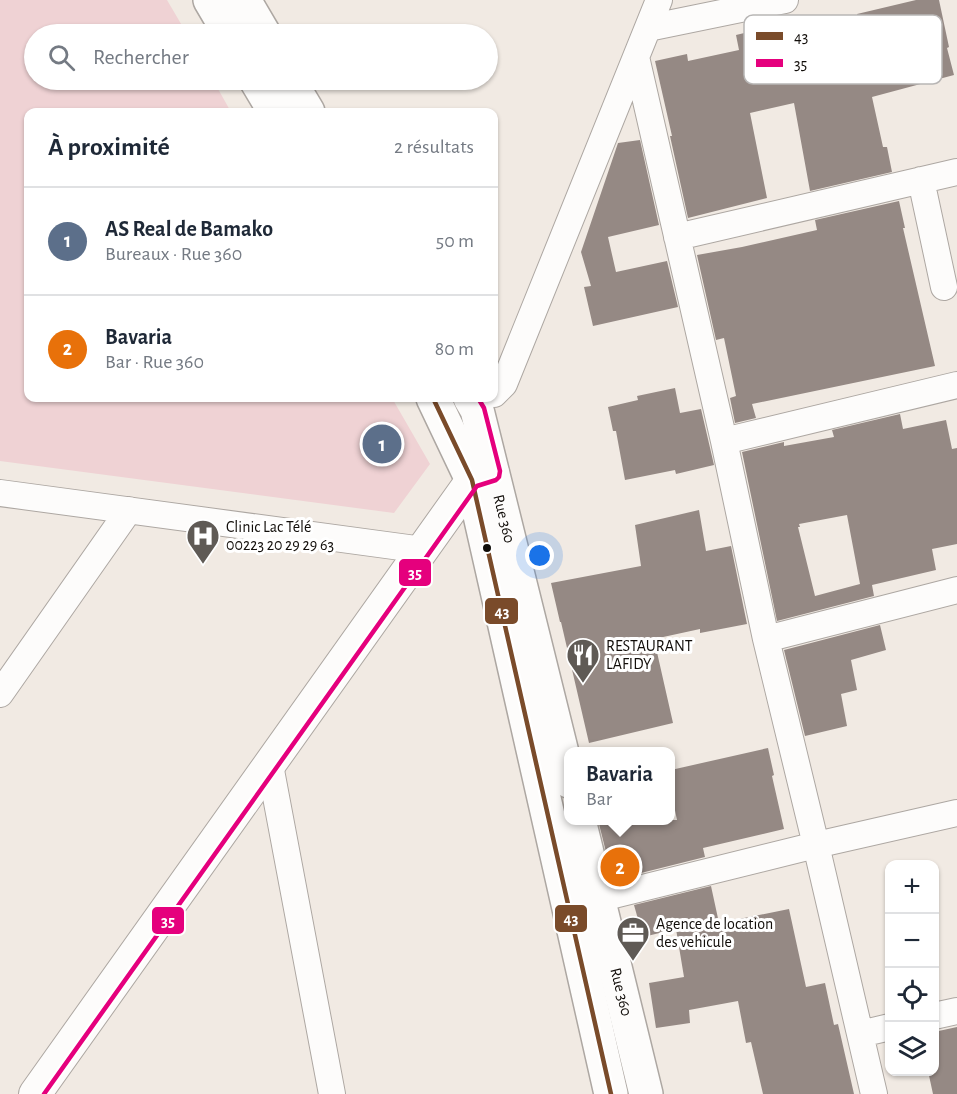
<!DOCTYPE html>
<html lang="fr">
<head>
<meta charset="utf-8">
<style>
	:root { --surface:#fff; --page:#f2f2f3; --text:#1f2937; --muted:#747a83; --line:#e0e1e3; --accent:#7c3aed }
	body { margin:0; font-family:"Alegreya Sans",sans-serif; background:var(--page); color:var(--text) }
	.controls { position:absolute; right:18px; bottom:18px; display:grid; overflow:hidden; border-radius:12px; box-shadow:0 2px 4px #0004 }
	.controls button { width:54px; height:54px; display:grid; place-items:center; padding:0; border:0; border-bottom:2px solid var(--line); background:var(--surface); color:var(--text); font:30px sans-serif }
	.you { position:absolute; left:540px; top:556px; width:21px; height:21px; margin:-15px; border:4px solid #fff; border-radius:50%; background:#1a73e8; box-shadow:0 0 0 9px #1a73e833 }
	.badge { display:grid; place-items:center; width:39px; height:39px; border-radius:50%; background:var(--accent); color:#fff; font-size:20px; font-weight:700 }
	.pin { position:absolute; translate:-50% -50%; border:3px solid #fff; box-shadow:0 2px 6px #0006 }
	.popup { position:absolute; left:564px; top:747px; width:111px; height:78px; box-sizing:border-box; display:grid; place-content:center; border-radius:12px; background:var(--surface); filter:drop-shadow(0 2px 4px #0005); font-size:20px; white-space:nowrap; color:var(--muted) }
	.popup b { font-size:22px; color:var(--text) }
	.popup::after { content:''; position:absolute; left:50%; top:100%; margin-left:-12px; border:12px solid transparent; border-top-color:var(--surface) }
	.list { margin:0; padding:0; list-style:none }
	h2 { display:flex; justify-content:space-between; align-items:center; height:78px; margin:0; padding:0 24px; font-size:26px }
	h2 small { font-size:20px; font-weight:400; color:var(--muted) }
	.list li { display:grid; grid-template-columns:39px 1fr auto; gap:18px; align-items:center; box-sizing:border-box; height:108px; padding:0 24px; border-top:2px solid var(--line) }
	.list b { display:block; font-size:22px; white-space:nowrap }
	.list p { margin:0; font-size:20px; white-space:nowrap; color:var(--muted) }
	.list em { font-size:20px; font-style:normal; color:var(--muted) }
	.icon { flex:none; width:33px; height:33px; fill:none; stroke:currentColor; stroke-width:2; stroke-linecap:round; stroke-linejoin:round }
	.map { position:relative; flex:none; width:957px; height:1094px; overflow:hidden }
	.search { position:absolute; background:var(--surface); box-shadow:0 2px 4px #0004; left:24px; top:24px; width:474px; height:66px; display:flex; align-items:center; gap:15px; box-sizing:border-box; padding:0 21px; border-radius:33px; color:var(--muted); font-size:22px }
	.panel { position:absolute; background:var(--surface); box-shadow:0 2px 4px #0004; left:24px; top:108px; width:474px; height:294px; border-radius:12px }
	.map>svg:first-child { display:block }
</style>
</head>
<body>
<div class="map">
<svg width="957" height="1094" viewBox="0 0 957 1094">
	<rect width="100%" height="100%" fill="#f1eae3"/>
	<!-- green -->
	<path fill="#efd2d4" d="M0,0H167L187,34H34V80H213L231,112H28V398H392L430,464L394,513L0,461Z"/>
	<!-- building -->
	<path fill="#958984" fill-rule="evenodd" d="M916,0H939L949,47L947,48L954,75L872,97L883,147H887L892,172L810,191L794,103L750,113L767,198L688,218L670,136H672L655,61L687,54L688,61L739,50L736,35L815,16L831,83L872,75L857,14Z
		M640,140L659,225L608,237L616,272L667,261L678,307L593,326L584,287L591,286L581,252L618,143Z
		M899,201L905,228H903L935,366L752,404L756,418L735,423L730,398L736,396L724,338L716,340L697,255L742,247L817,230L815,220Z
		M675,388L680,413L701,409L714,465L676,474L675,470L625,480L616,431H613L608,407L638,400L637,396Z
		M900,414L903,429L946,420L952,449L957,448V544L932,549L936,570L872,585L874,596L777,621L742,452L784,442V446L834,437L832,430ZM847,515L860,584L815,596L798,527H800L799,524Z
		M699,510L706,551L731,546L747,624L700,633V629L654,639L673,723L589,743L561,622H560L551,583L641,566L635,525Z
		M880,625L886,650L851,660L857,690L841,694L847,726L805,736L784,650Z
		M768,748L774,775L772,776L784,829L703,848L705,857L613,880L598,820H677L671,791V770Z
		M711,886L719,923L789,909L806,987L825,983L834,1025L838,1024L854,1094H763L751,1042L746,1043L738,1001L689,1010L690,1023L656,1028L649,983L684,977L676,929L643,937L634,905Z
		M957,1027V1094H933L928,1071H934V1032Z"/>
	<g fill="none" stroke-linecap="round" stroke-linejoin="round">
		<!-- minor casing -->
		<g stroke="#ada7a2" stroke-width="28">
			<path id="minor" d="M648,28L785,0
				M636,57L724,441L766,639L816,845L874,1094
				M921,180L944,287
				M677,237L957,172
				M494,394L504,384L659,0
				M724,441L957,385
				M0,493L423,550
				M766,639L957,590
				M0,694L129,510
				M270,765L332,1094
				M598,899L816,845L957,813
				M934,1016L957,1011
				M860,1034L890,1027"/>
		</g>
		<!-- tertiary casing -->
		<g stroke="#ada7a2" stroke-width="34">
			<path id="tertiary" d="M35,1094L472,480L493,473"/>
		</g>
		<!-- secondary casing -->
		<g stroke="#ada7a2" stroke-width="36">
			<g id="secondary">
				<path d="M210,0L230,34"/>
				<path d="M244,0L264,34"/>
				<path d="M256,80L275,112"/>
				<path d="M289,80L308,112"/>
				<path d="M433,398L472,480L611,1094"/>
				<path id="s1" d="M470,398L477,410L569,781"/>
				<path id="s2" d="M579,820L646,1094"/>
			</g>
		</g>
		<!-- minor -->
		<use href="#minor" stroke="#fdfcfb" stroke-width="26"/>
		<!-- tertiary -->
		<use href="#tertiary" stroke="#fdfcfb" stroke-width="32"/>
		<!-- secondary -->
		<use href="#secondary" stroke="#fdfcfb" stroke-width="33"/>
		<!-- bus-1 casing -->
		<g stroke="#fff" stroke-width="9">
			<path id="bus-1" d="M433,398L472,480L611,1094"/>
		</g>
		<!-- bus-2 casing -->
		<g stroke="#fff" stroke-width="9">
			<path id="bus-2" d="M44,1094L477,486L496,480L499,477L500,471L484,408L478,398"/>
		</g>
		<!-- bus-1 -->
		<use href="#bus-1" stroke="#7a4b2a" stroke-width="4.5"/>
		<!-- bus-2 -->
		<use href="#bus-2" stroke="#e5007d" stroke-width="4.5"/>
	</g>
	<!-- icons -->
	<defs>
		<g id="hospital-pin" transform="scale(1.725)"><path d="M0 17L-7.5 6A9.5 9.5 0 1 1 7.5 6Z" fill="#5f5a55" stroke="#fff"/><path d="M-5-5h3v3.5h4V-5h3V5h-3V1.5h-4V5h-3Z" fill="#fff"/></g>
		<g id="restaurant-pin" transform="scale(1.725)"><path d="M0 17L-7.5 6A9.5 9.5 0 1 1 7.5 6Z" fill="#5f5a55" stroke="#fff"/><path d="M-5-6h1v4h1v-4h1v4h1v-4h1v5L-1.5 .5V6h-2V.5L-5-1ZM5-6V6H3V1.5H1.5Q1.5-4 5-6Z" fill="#fff"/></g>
		<g id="office-pin" transform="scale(1.725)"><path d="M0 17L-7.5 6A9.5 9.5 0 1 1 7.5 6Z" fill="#5f5a55" stroke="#fff"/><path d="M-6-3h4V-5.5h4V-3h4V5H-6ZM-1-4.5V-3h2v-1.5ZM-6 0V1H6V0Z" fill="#fff"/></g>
	</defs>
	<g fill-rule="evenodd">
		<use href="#hospital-pin" x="203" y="536"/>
		<use href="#restaurant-pin" x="583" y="655"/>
		<use href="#office-pin" x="633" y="933"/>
	</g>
	<!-- markers -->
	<circle fill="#110d09" stroke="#fff" stroke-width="2" cx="487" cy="548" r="5"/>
	<g text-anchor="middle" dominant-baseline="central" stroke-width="6" stroke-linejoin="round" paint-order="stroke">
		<!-- street labels -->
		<g font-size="16" fill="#110d09" stroke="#fff">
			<text stroke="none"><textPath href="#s1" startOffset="126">Rue 360</textPath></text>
			<text stroke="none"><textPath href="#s2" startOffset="177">Rue 360</textPath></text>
		</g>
		<!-- poi labels -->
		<g font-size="16" fill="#110d09" stroke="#fff" text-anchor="start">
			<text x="226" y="527">Clinic Lac Télé<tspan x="226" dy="18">00223 20 29 29 63</tspan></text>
			<text x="606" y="646">RESTAURANT<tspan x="606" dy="18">LAFIDY</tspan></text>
			<text x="656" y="924">Agence de location<tspan x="656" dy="18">des vehicule</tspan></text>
		</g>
	</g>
	<!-- legend -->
	<rect x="744" y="15" width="198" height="69" rx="9" fill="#fff" stroke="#b8b6b5" stroke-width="1.5"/>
	<rect x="756" y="32" width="27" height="8" fill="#7a4b2a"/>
	<rect x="756" y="59" width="27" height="8" fill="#e5007d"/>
	<g font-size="16" fill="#110d09">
		<text x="794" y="42">43</text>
		<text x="794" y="69">35</text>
	</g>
	<g stroke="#fff" stroke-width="2">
		<rect x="398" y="558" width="34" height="29" rx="6" fill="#e5007d"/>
		<rect x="484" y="597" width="35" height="28" rx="6" fill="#7a4b2a"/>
		<rect x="554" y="904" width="34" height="29" rx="6" fill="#7a4b2a"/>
		<rect x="151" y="906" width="34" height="29" rx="6" fill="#e5007d"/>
	</g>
	<g font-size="16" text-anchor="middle" font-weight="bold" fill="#fff">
		<text x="415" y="578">35</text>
		<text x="502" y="617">43</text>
		<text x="571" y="924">43</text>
		<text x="168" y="926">35</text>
	</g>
</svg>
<div class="controls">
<button>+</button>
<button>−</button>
<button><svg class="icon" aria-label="locate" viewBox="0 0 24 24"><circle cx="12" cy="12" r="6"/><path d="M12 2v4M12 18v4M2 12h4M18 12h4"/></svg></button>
<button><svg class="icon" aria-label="layers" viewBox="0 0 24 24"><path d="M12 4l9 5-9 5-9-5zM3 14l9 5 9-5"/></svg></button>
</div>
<div class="you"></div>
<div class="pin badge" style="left:382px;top:444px;background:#5c6f8a">1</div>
<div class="pin badge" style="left:620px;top:867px;background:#e8710a">2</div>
<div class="popup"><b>Bavaria</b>Bar</div>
<div class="search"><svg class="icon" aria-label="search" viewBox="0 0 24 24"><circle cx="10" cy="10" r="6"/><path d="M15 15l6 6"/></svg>Rechercher</div>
<section class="panel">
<h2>À proximité<small>2 résultats</small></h2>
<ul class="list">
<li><span class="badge" style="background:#5c6f8a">1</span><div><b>AS Real de Bamako</b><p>Bureaux · Rue 360</p></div><em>50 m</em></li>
<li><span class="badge" style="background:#e8710a">2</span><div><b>Bavaria</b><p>Bar · Rue 360</p></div><em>80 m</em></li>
</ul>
</section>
</div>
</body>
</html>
